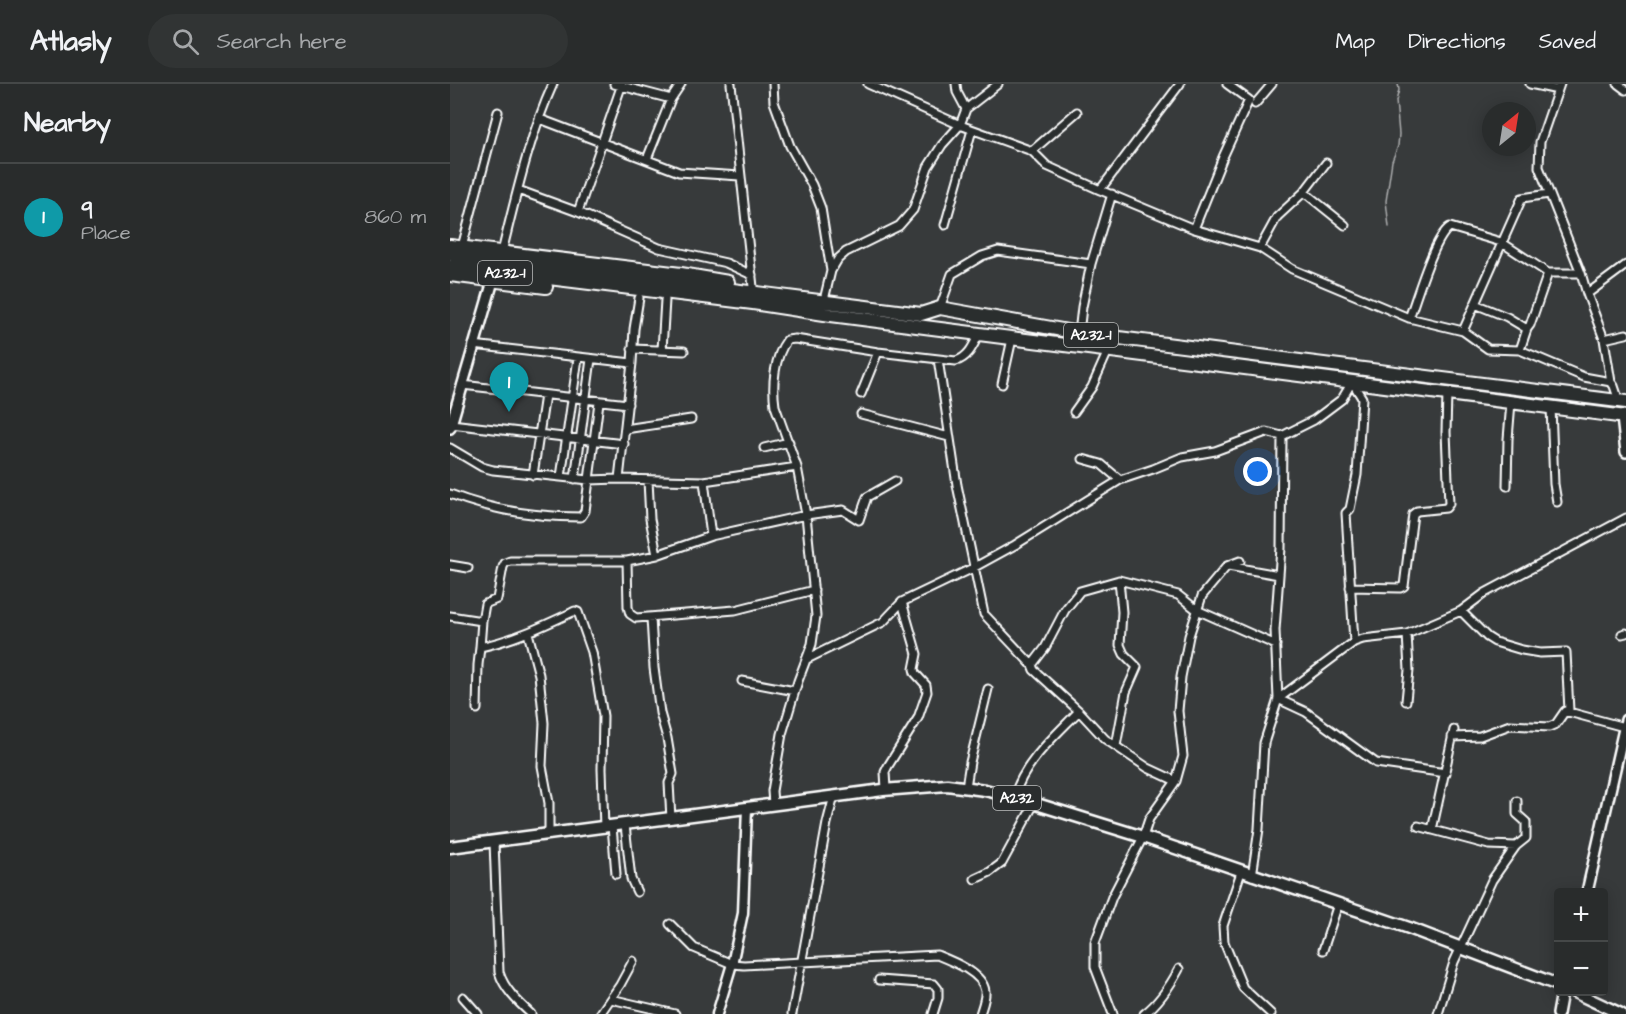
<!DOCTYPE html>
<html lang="en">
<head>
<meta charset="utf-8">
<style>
	:root { --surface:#292c2c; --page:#313434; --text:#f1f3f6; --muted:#a5a7a9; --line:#454848; --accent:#95b2f1 }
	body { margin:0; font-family:"Architects Daughter",sans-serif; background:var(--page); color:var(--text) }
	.controls { position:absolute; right:18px; bottom:18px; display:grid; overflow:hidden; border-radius:6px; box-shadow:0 3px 15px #0003 }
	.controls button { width:54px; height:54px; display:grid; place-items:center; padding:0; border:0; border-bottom:2px solid var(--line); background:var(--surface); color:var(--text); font:30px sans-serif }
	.compass { position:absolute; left:1032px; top:18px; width:54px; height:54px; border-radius:50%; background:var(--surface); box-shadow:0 3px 15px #0003; rotate:30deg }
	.you { position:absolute; left:808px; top:388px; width:21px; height:21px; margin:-15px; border:4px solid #fff; border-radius:50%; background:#1a73e8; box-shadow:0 0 0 9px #1a73e833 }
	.badge { display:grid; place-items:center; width:39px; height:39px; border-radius:50%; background:var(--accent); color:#fff; font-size:20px; font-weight:700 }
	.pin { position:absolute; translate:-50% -50px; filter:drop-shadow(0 2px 3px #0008) }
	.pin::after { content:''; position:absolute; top:32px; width:21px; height:18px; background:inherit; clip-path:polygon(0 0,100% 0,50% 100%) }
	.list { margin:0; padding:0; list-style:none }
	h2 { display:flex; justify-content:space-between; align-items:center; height:78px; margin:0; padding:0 24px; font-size:26px }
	h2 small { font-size:20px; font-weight:400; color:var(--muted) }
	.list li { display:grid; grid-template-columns:39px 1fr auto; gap:18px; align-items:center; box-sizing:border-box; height:108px; padding:0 24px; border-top:2px solid var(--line) }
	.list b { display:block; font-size:22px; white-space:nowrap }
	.list p { margin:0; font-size:20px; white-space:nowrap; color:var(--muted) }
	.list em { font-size:20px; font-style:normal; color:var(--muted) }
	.icon { flex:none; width:33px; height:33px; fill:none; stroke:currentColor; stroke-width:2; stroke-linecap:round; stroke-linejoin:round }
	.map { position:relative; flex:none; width:1176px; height:930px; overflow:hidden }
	header { display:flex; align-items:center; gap:36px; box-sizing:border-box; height:84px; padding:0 30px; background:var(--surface); border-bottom:2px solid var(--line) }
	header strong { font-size:28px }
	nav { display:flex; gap:33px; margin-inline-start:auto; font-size:21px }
	.search { width:420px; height:54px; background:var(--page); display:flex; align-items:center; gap:15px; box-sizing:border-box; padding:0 21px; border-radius:33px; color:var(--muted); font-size:22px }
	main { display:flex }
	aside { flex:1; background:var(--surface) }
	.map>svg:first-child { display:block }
</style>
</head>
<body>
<header>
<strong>Atlasly</strong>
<div class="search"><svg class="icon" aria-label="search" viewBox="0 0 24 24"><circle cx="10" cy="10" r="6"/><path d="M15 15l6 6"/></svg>Search here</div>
<nav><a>Map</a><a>Directions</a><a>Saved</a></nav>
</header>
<main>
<aside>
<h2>Nearby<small></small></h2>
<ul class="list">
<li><span class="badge" style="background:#0f9aa8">1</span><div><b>q</b><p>Place</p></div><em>860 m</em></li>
</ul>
</aside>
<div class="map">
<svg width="1176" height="930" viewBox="0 0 1176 930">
	<rect width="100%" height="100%" fill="#373a3b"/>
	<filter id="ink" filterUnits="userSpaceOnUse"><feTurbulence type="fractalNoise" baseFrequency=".0167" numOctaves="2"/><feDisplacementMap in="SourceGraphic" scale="12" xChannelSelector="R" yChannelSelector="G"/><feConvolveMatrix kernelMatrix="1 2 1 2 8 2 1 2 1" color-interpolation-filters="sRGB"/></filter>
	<g filter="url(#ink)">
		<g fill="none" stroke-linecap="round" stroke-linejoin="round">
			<!-- stream -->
			<path stroke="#adaeaf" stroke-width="1.5" d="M939,143L936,117L942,77L948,62L949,50L946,17L949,6L948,0"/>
			<!-- minor casing -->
			<g stroke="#fff" stroke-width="11">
				<path id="minor" d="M164,0L221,15
					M281,0L303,203
					M323,0L324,18L340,62L362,101L371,124L381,187L374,216
					M418,0L510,41L582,67L597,82L650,106L744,145L810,164L842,185L959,234L1013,247L1038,265L1070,266L1134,293L1161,298
					M506,0L507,8L516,25
					M1080,0L1108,6
					M1110,0L1090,58L1089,83L1131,189L1137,210L1154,255L1161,298L1164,302L1169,317
					M1168,0L1176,6
					M805,20L822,0
					M90,35L229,88L290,92
					M582,67L627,28
					M197,75L221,15L231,0
					M68,106L128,128L209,164L276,179L302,191
					M650,106L730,0
					M854,108L895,141
					M128,128L172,0
					M495,141L522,46
					M744,145L773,73L799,16L777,0
					M12,163L48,28
					M810,164L827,133L854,108L876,79
					M52,168C66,112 79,53 103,0
					M381,187L388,175L396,168L449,142L463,126L478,83L492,61L510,41L516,25L548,0
					M1137,210L1176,181
					M1025,220L1057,233L1077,245
					M490,224L502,190L532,172L548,167L641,180
					M959,234C967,213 984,153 1000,143L1051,158L1098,189H1131
					M1013,247L1072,114L1099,110
					M629,249L632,223L641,180L662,110
					M1154,255L1176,250
					M23,261L182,279
					M182,265L234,267
					M212,266L215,216
					M1070,266L1077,245L1080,241L1098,189
					M488,275L507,401L534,530L582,581L584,586L629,627L655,655L698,684L726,697
					M552,300L562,255
					M12,301L178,320
					M411,310L428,268
					M1101,323L1104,400L1107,418
					M624,328L642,303L658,267
					M411,330L499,353
					M1,340L174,360
					M175,345L241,335
					M0,364L32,383L43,386L139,396L169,395L254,397L347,383
					M314,364L339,358
					M633,375L651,380L670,396
					M83,391L95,311
					M111,393L128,274
					M125,395L141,275
					M169,395L182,279L184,245L189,214
					M198,396L200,435L207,471
					M254,397L261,452
					M1057,402L1058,355L1061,318
					M0,410C43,427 86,433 131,433L135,427L149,318
					M177,477L178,523L180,530L186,534L285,526L364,506
					M0,481L18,484
					M778,482L829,491
					M900,503L950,504L954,502L963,430L967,427L996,424L999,420L996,348L997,310
					M1011,527L1037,553L1045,558L1072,566L1090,569L1116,568L1119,627
					M0,532L32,537L30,563C64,556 93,542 125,527L128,528L142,568L153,632L152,685L154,744
					M201,534L204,584L210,629L217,654L223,690L219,699L221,735
					M32,537L35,520L47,515L53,483L55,479L60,477H177L207,471L261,452L356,431L393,426L409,436L417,413L445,397
					M78,549L89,591L94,639L92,682L99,719V751
					M1172,550L1176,549
					M357,575L433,538L452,518L523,484L565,461L670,396L703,385L732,373L765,367L816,348L832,352L864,336L892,315L902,298L912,314L907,391L900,425L896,429L904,558
					M582,581L595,564L615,526L630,507L669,496L728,511L747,526L826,561
					M292,597L345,607
					M828,615L904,558L913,555L957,550L1011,527L1035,509L1176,434
					M828,615L856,628L926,679L996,689
					M956,617L959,586L957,550
					M27,625L28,581L30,563
					M1002,653L1030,652L1060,641L1099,643L1106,640L1115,627L1174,643
					M666,662L676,608L687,583L674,570L670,561L672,528L669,496
					M516,703L520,678L538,605
					M436,705L435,688L438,682L468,634L477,608L476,601L465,589L464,585L467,570L452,518
					M564,713C574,678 605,652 629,627
					M323,720L322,707L332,650L348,597L362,560L366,532L356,431L347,383L325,322C322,302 324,273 337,256L345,255L428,268L506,277C519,273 523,262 529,250
					M175,741L181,795L187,808
					M162,742L166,790
					M968,742L1039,761L1066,762
					M982,746L1004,646
					M44,758L49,888C54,905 68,918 81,930
					M791,788L773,842L774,858L793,904L821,930
					M802,792L809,745L814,659L828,615L825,546L831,464L832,352
					M525,795L540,788L552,779L584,720
					M220,840L244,864L282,880L294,881L487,871C502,877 533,889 535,907C536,914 532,923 530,930
					M873,866L888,820
					M429,896L484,900L488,905V914L483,930
					M13,913L28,930
					M161,915L225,930
					M150,930L170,901L183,877
					M342,930L377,739L384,712
					M663,930L645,883V859L662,813L693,753L699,735L726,697L733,672L728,627L731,593L739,552L752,512L777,482L790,477
					M694,930C710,918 720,902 729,885
					M988,930L1004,878L1042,796L1066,762L1076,754V738L1067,730V717"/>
			</g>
			<!-- tertiary casing -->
			<g stroke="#fff" stroke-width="13">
				<path id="tertiary" d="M267,930L282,880L293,829L297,724"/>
			</g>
			<!-- secondary casing -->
			<g stroke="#fff" stroke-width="14">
				<path id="secondary" d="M1172,333L1176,368
					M0,344L43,197
					M1137,808L1176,636
					M1108,930L1112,908"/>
			</g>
			<!-- primary casing -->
			<g stroke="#fff" stroke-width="15">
				<path id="primary" d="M0,763L433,706L497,701L535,706L564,713L693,753L959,844L1108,901
					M1124,908L1171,930"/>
			</g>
			<!-- trunk casing -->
			<g stroke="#fff" stroke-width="16">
				<path id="trunk" d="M0,162L231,190L278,198
					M0,170L471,230L490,224L629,249L1176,318
					M0,182L303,219L381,231L1176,333
					M0,191L96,203"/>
			</g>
			<!-- minor -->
			<use href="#minor" stroke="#2a2d2e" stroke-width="7"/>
			<!-- tertiary -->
			<use href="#tertiary" stroke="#2a2d2e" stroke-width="8"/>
			<!-- secondary -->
			<use href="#secondary" stroke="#2a2d2e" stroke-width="9"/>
			<!-- primary -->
			<use href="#primary" stroke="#2a2d2e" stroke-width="10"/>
			<!-- trunk -->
			<use href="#trunk" stroke="#2a2d2e" stroke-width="12"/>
		</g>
	</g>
	<g text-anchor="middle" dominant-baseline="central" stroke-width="4.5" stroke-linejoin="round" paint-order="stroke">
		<!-- shield labels -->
		<g fill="#2a2d2e" stroke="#bfc0c0" stroke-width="1.5">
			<rect x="28" y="177" width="54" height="24" rx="4.5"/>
			<rect x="614" y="239" width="54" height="24" rx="4.5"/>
			<rect x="543" y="702" width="48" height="24" rx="4.5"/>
		</g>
		<g font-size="15" font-weight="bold" fill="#fff">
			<text x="55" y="189">A232-1</text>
			<text x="641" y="251">A232-1</text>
			<text x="567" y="714">A232</text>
		</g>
	</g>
</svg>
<div class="controls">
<button>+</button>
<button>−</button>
</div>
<svg class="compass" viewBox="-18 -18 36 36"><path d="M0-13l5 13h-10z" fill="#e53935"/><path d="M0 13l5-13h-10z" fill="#a5a7a9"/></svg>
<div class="you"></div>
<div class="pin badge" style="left:59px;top:328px;background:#0f9aa8">1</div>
</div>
</main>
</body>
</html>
